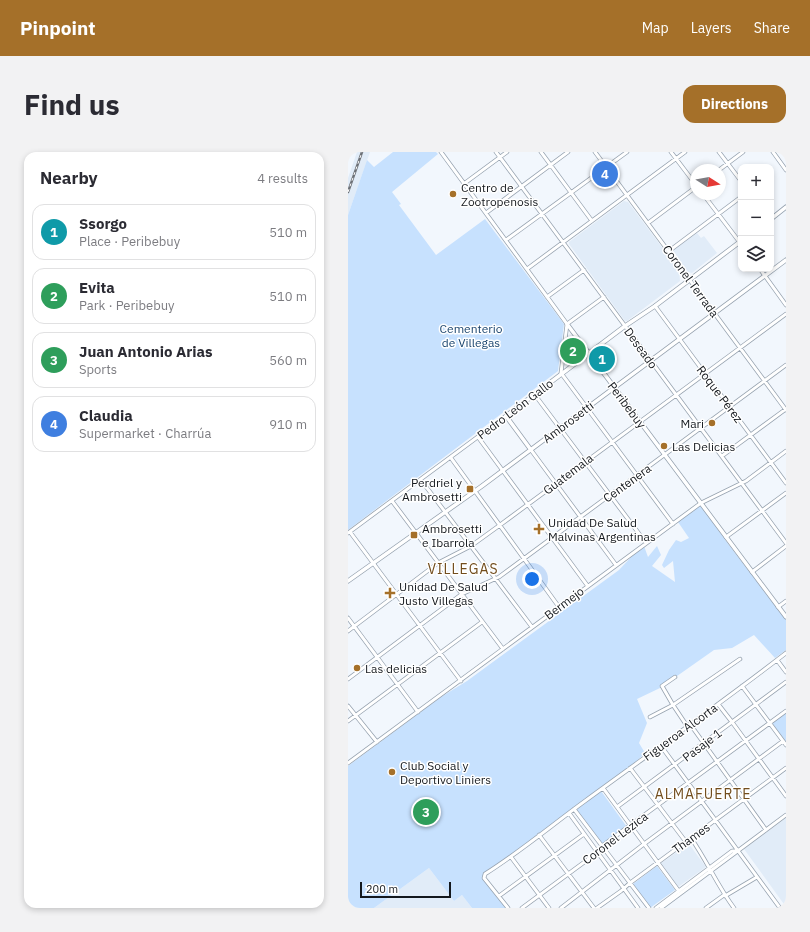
<!DOCTYPE html>
<html lang="en">
<head>
<meta charset="utf-8">
<style>
	:root { --surface:#fff; --page:#f2f2f3; --text:#2b2b33; --muted:#7c7c81; --line:#e1e1e2; --accent:#a57029 }
	body { margin:0; font-family:"IBM Plex Sans",sans-serif; background:var(--page); color:var(--text) }
	.controls { position:absolute; right:12px; top:12px; display:grid; overflow:hidden; border-radius:8px; box-shadow:0 2px 6px #0003 }
	.controls button { width:36px; height:36px; display:grid; place-items:center; padding:0; border:0; border-bottom:1px solid var(--line); background:var(--surface); color:var(--text); font:20px sans-serif }
	.compass { position:absolute; left:342px; top:12px; width:36px; height:36px; border-radius:50%; background:var(--surface); box-shadow:0 2px 6px #0003; rotate:101deg }
	.scale { position:absolute; left:12px; bottom:10px; width:91px; box-sizing:border-box; padding-left:4px; border:2px solid #14181d; border-top:0; font-size:11px; line-height:14px; white-space:nowrap; color:#14181d; -webkit-text-stroke:3px #fff; paint-order:stroke }
	.you { position:absolute; left:184px; top:427px; width:14px; height:14px; margin:-10px; border:3px solid #fff; border-radius:50%; background:#1a73e8; box-shadow:0 0 0 6px #1a73e833 }
	.badge { display:grid; place-items:center; width:26px; height:26px; border-radius:50%; background:var(--accent); color:#fff; font-size:13px; font-weight:700 }
	.pin { position:absolute; translate:-50% -50%; border:2px solid #fff; box-shadow:0 1px 4px #0006 }
	.list { margin:0; padding:0; list-style:none }
	h2 { display:flex; justify-content:space-between; align-items:center; height:52px; margin:0; padding:0 16px; font-size:17px }
	h2 small { font-size:13px; font-weight:400; color:var(--muted) }
	.list li { display:grid; grid-template-columns:26px 1fr auto; gap:12px; align-items:center; box-sizing:border-box; height:56px; margin:0 8px 8px; padding:0 8px; border:1px solid var(--line); border-radius:12px }
	.list b { display:block; font-size:15px; white-space:nowrap }
	.list p { margin:0; font-size:13px; white-space:nowrap; color:var(--muted) }
	.list em { font-size:13px; font-style:normal; color:var(--muted) }
	.icon { flex:none; width:22px; height:22px; fill:none; stroke:currentColor; stroke-width:2; stroke-linecap:round; stroke-linejoin:round }
	.map { position:relative; flex:none; width:438px; height:756px; overflow:hidden; border-radius:12px }
	header { display:flex; align-items:center; gap:24px; box-sizing:border-box; height:56px; padding:0 20px; background:var(--accent); color:#fff }
	header strong { font-size:19px }
	nav { display:flex; gap:22px; margin-inline-start:auto; font-size:14px }
	.intro { display:flex; align-items:center; justify-content:space-between; box-sizing:border-box; height:96px; padding:0 24px }
	h1 { margin:0; font-size:28px }
	.button { padding:10px 18px; border-radius:12px; background:var(--accent); color:#fff; font-size:14px; font-weight:700 }
	main { display:flex; gap:24px; padding:0 24px }
	aside { flex:1; background:var(--surface); border-radius:12px; box-shadow:0 2px 6px #0003 }
	.map>svg:first-child { display:block }
</style>
</head>
<body>
<header>
<strong>Pinpoint</strong>
<nav><a>Map</a><a>Layers</a><a>Share</a></nav>
</header>
<div class="intro"><h1>Find us</h1><a class="button">Directions</a></div>
<main>
<aside>
<h2>Nearby<small>4 results</small></h2>
<ul class="list">
<li><span class="badge" style="background:#0f9aa8">1</span><div><b>Ssorgo</b><p>Place · Peribebuy</p></div><em>510 m</em></li>
<li><span class="badge" style="background:#2e9e5b">2</span><div><b>Evita</b><p>Park · Peribebuy</p></div><em>510 m</em></li>
<li><span class="badge" style="background:#2e9e5b">3</span><div><b>Juan Antonio Arias</b><p>Sports</p></div><em>560 m</em></li>
<li><span class="badge" style="background:#3f7fe0">4</span><div><b>Claudia</b><p>Supermarket · Charrúa</p></div><em>910 m</em></li>
</ul>
</aside>
<div class="map">
<svg width="438" height="756" viewBox="0 0 438 756">
	<rect width="100%" height="100%" fill="#f2f7fd"/>
	<!-- built -->
	<path fill="#e1ecf8" d="M9,0H22L0,63V26Z
		M276,49L280,50L331,118L332,129L279,169H277L221,92V90Z
		M349,81L353,86L356,84L369,101L344,121L340,120L326,100V97Z
		M438,666V755L396,697Z
		M341,692L358,715L330,735L313,711Z
		M81,716L106,749L114,743L124,756H26Z"/>
	<!-- green -->
	<path fill="#c7e1fe" d="M45,0H88L90,2L44,40L53,52L51,53L88,103L137,67L216,172L210,219L0,378V63L19,8L26,15Z
		M353,353L378,389L438,468V498L427,506L406,483L384,496L366,498L312,536L289,547L299,571L291,591L297,601L282,616L134,725L159,756H124L114,743L106,749L81,716L26,756H0V614L93,545L119,529L271,418L285,403L296,394L300,405L309,394L313,403L304,414L327,430L325,409L316,416L314,413L321,398L328,388L333,390L341,386L330,370Z
		M438,561V590L425,572V570Z
		M253,639L279,675L254,694L227,658Z
		M309,714L327,738L302,756L285,732Z"/>
	<g fill="none" stroke-linecap="round" stroke-linejoin="round">
		<!-- minor casing -->
		<g stroke="#96a2af" stroke-width="4.5">
			<path id="minor" d="M93,0L219,172
				M148,0L438,391
				M193,0L244,69
				M247,0L438,258
				M323,0L348,33
				M371,0L393,29
				M425,0L438,18
				M0,1L1,0
				M371,18L395,0
				M117,31L159,0
				M355,42L393,92
				M138,61L220,0
				M300,71L348,35
				M158,88L279,0
				M321,99L393,45
				M179,117L337,0
				M412,117L438,153
				M199,145L236,118
				M307,154L438,331
				M219,172L213,221L325,372
				M219,172L256,145
				M217 196a9 9 0 1 1 18 0a9 9 0 1 1-18 0Z
				M187,243L298,391
				M130,285L239,433
				M183,298L268,413
				M374,304L438,257
				M103,306L211,455
				M73,328L184,475
				M44,349L155,497
				M2,380L113,529
				M0,381L158,264
				M378,385L438,341
				M404,420L438,394
				M430,455L438,449
				M0,466L70,560
				M0,479L90,411L123,394L152,373L438,162
				M429,508L438,520
				M0,527L114,442L151,425L438,213
				M394,534L438,593
				M370,552L384,570L438,644
				M0,554L29,590
				M302,565L325,553L314,534L327,525
				M0,569L134,470
				M342,572L418,678
				M339,574L325,553L392,507
				M313,594L432,756
				M0,611L353,351L398,329L438,299
				M282,616L338,690
				M255,636L330,738
				M269,655L438,530
				M226,657L301,756
				M221,661L290,756
				M191,683L246,756
				M343,686C359,709 369,733 386,756
				M163,705L201,756
				M151,744L236,682
				M377,744L409,725
				M160,756L136,726L137,722C172,700 204,673 237,649C304,600 372,552 438,501
				M174,756L250,700L254,694L438,559
				M213,756L296,692L435,589
				M249,756L273,739L282,731L438,616
				M308,756L384,699H390
				M313,756L438,663
				M358,756L376,743"/>
		</g>
		<!-- tertiary casing -->
		<g stroke="#96a2af" stroke-width="5">
			<path id="tertiary" d="M423,67L438,55
				M219,172L438,465
				M183,298L158,264L277,174L307,154L393,89
				M0,429L134,334L438,108"/>
		</g>
		<!-- minor -->
		<use href="#minor" stroke="#fff" stroke-width="3"/>
		<!-- tertiary -->
		<use href="#tertiary" stroke="#fff" stroke-width="3.5"/>
		<!-- rail casing -->
		<g stroke="#6d7177" stroke-width="2.5">
			<path id="rail" d="M0,40L14,0"/>
		</g>
		<!-- rail -->
		<use href="#rail" stroke="#fff" stroke-width="1" stroke-dasharray="3" stroke-linecap="butt"/>
	</g>
	<!-- markers -->
	<g fill="#a57029" stroke="#fff" stroke-width="1.5">
		<circle cx="105" cy="42" r="4"/>
		<circle cx="364" cy="271" r="4"/>
		<circle cx="316" cy="294" r="4"/>
		<rect x="118" y="333" width="8" height="8" rx="2"/>
		<path d="M189 371h4v4h4v4h-4v4h-4v-4h-4v-4h4z"/>
		<rect x="62" y="379" width="8" height="8" rx="2"/>
		<path d="M40 435h4v4h4v4h-4v4h-4v-4h-4v-4h4z"/>
		<circle cx="9" cy="516" r="4"/>
		<circle cx="44" cy="620" r="4"/>
	</g>
	<g text-anchor="middle" dominant-baseline="central" stroke-width="3" stroke-linejoin="round" paint-order="stroke">
		<!-- poi labels -->
		<g font-size="12" fill="#14181d" stroke="#fff" text-anchor="start">
			<text x="113" y="35">Centro de<tspan x="113" dy="14">Zootropenosis</tspan></text>
			<text x="356" y="271" text-anchor="end">Mari</text>
			<text x="324" y="294">Las Delicias</text>
			<text x="114" y="330" text-anchor="end">Perdriel y<tspan x="114" dy="14">Ambrosetti</tspan></text>
			<text x="200" y="370">Unidad De Salud<tspan x="200" dy="14">Malvinas Argentinas</tspan></text>
			<text x="74" y="376">Ambrosetti<tspan x="74" dy="14">e Ibarrola</tspan></text>
			<text x="51" y="434">Unidad De Salud<tspan x="51" dy="14">Justo Villegas</tspan></text>
			<text x="17" y="516">Las delicias</text>
			<text x="52" y="613">Club Social y<tspan x="52" dy="14">Deportivo Liniers</tspan></text>
		</g>
		<!-- street labels -->
		<g font-size="12" fill="#14181d" stroke="#fff">
			<text transform="translate(343 129) rotate(54)">Coronel Terrada</text>
			<text transform="translate(293 196) rotate(54)">Deseado</text>
			<text transform="translate(372 242) rotate(53)">Roque Pérez</text>
			<text transform="translate(279 253) rotate(53)">Peribebuy</text>
			<text transform="translate(167 257) rotate(-37)">Pedro León Gallo</text>
			<text transform="translate(220 270) rotate(-37)">Ambrosetti</text>
			<text transform="translate(220 322) rotate(-37)">Guatemala</text>
			<text transform="translate(279 331) rotate(-36)">Centenera</text>
			<text transform="translate(216 451) rotate(-37)">Bermejo</text>
			<text transform="translate(332 580) rotate(-36)">Figueroa Alcorta</text>
			<text transform="translate(354 593) rotate(-37)">Pasaje 1</text>
			<text transform="translate(267 686) rotate(-37)">Coronel Lezica</text>
			<text transform="translate(343 686) rotate(-36)">Thames</text>
		</g>
		<!-- park labels -->
		<g font-size="12" fill="#18436d" stroke="#fff">
			<text x="123" y="176">Cementerio<tspan x="123" dy="14">de Villegas</tspan></text>
		</g>
		<!-- quarter labels -->
		<g font-size="14" letter-spacing="1" fill="#724d1d" stroke="#fff">
			<text x="115" y="417">VILLEGAS</text>
			<text x="355" y="642">ALMAFUERTE</text>
		</g>
	</g>
</svg>
<div class="controls">
<button>+</button>
<button>−</button>
<button><svg class="icon" aria-label="layers" viewBox="0 0 24 24"><path d="M12 4l9 5-9 5-9-5zM3 14l9 5 9-5"/></svg></button>
</div>
<svg class="compass" viewBox="-18 -18 36 36"><path d="M0-13l5 13h-10z" fill="#e53935"/><path d="M0 13l5-13h-10z" fill="#7c7c81"/></svg>
<div class="scale">200 m</div>
<div class="you"></div>
<div class="pin badge" style="left:254px;top:207px;background:#0f9aa8">1</div>
<div class="pin badge" style="left:225px;top:199px;background:#2e9e5b">2</div>
<div class="pin badge" style="left:78px;top:660px;background:#2e9e5b">3</div>
<div class="pin badge" style="left:257px;top:22px;background:#3f7fe0">4</div>
</div>
</main>
</body>
</html>
